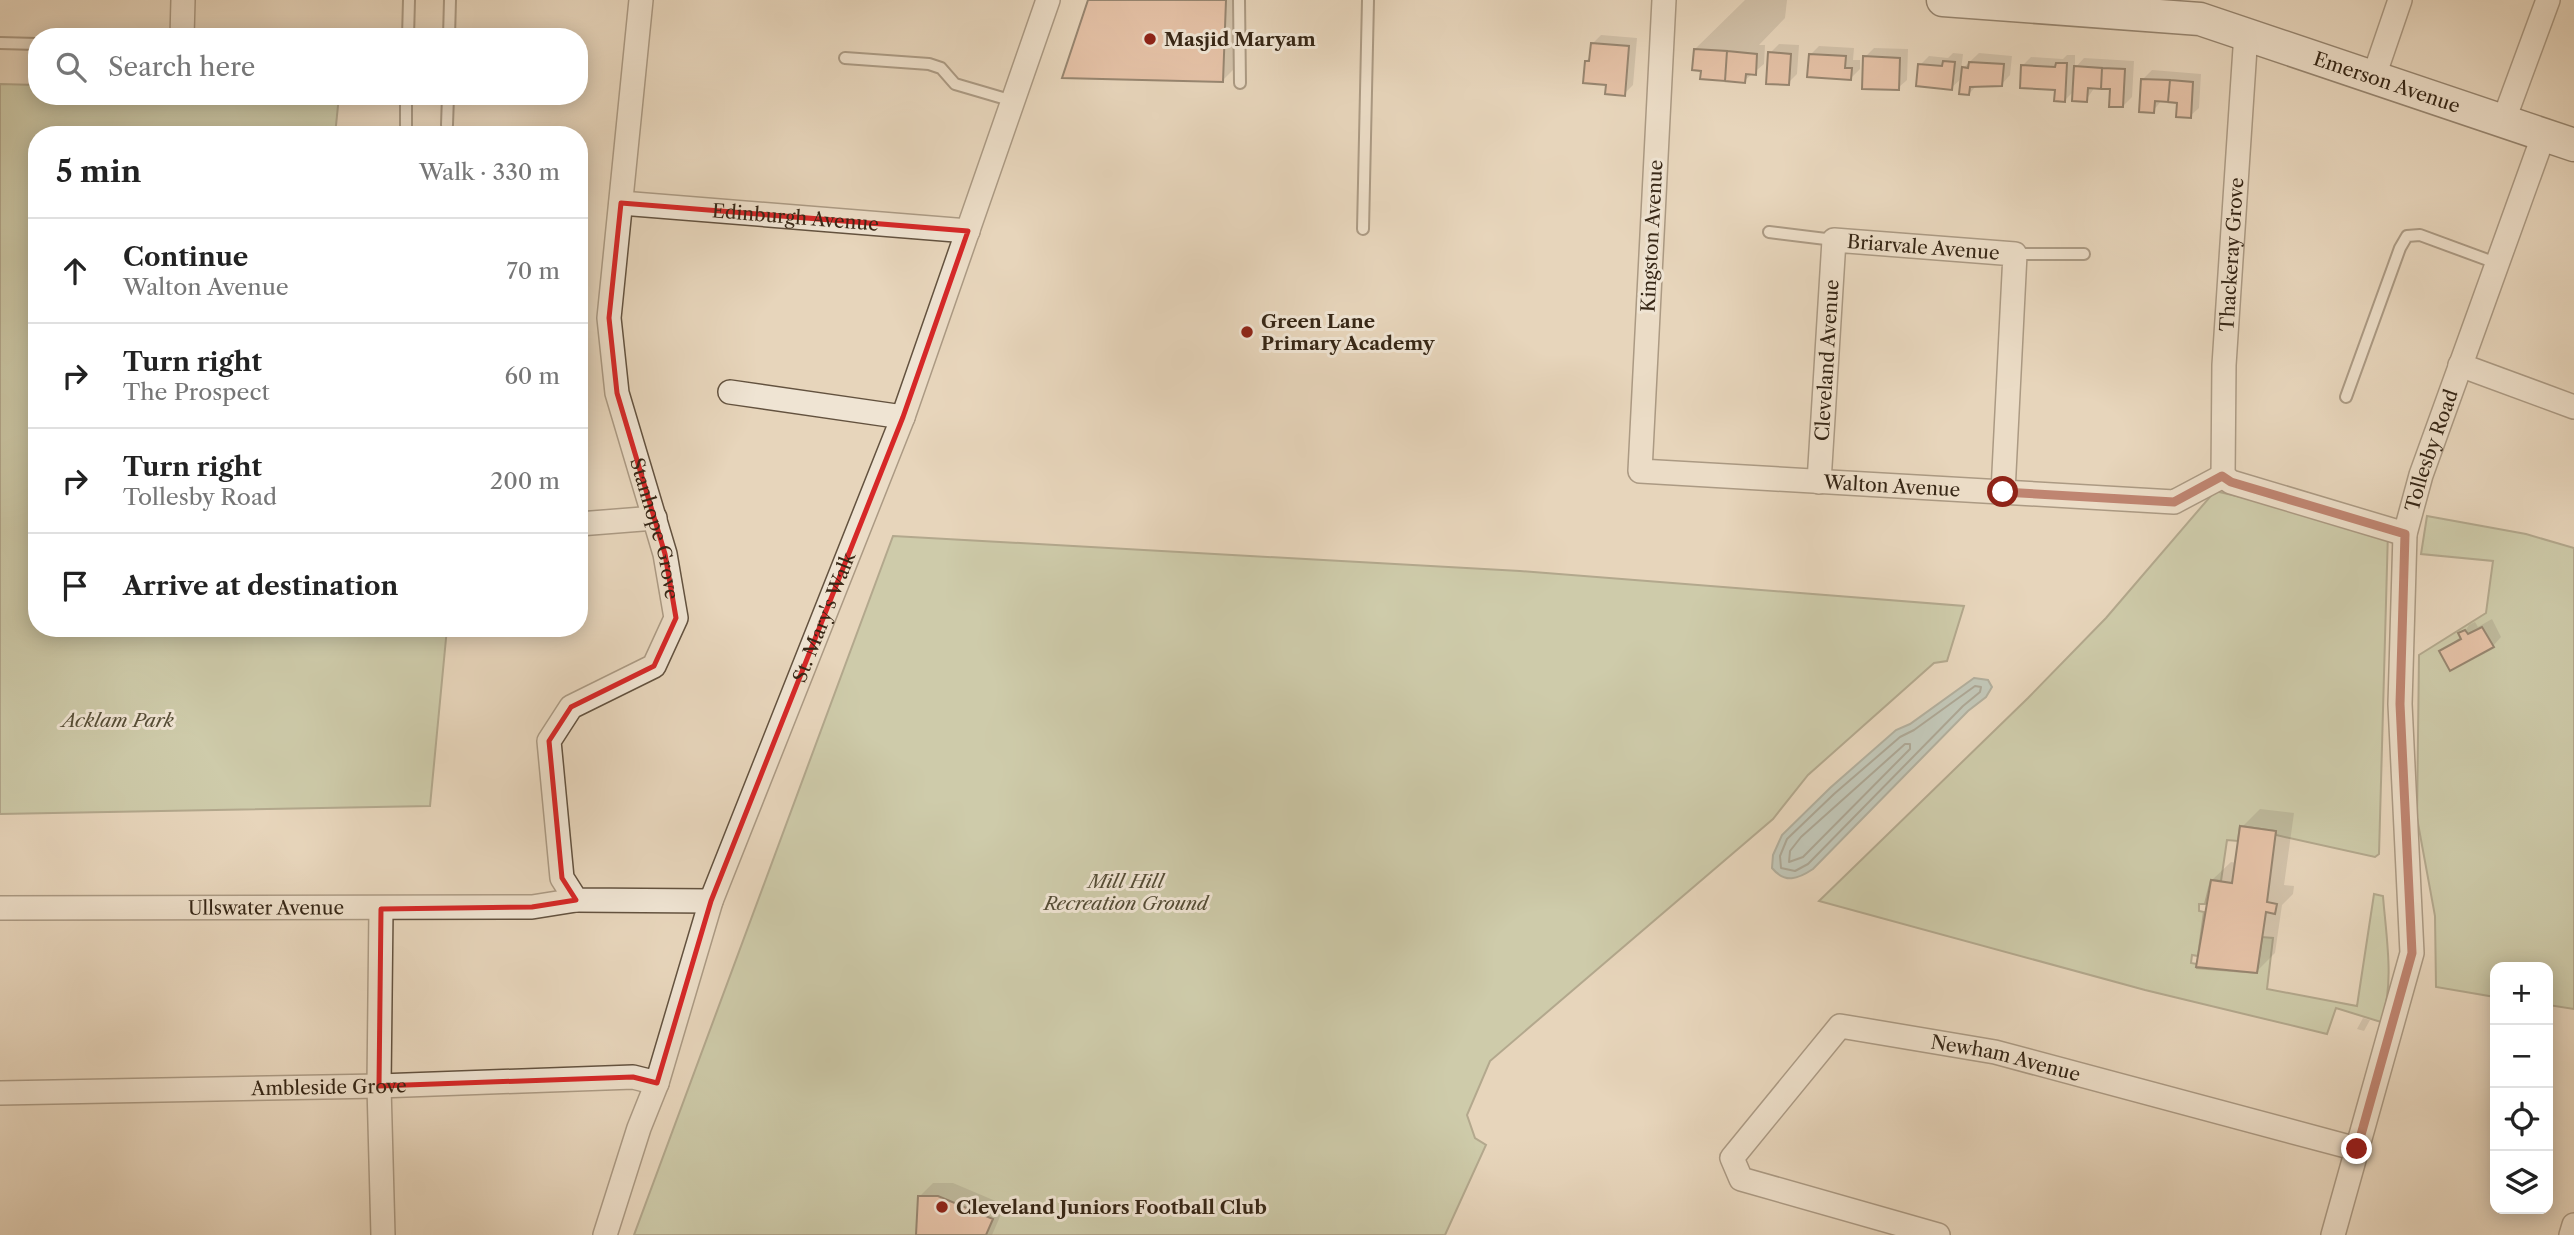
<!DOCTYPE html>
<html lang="en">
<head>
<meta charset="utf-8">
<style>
	:root { --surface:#fff; --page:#f6f6f6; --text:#222; --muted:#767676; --line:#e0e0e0 }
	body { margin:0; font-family:"Libre Caslon Text",serif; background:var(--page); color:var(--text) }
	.controls { position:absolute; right:21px; bottom:21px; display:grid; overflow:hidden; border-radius:14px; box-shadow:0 4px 18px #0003 }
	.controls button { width:63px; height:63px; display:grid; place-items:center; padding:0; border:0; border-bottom:2px solid var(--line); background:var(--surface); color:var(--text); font:35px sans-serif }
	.stop { position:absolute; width:21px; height:21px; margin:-16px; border:5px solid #8f2418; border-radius:50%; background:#fff }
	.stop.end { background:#8f2418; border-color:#fff; box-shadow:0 2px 7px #0008 }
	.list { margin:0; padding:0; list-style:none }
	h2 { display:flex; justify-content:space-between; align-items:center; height:91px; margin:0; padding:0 28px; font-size:30px }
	h2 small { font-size:23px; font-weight:400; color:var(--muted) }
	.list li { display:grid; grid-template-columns:46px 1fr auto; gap:21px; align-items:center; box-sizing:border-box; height:105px; padding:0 28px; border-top:2px solid var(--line) }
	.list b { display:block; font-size:26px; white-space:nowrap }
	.list p { margin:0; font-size:23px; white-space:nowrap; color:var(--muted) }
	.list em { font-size:23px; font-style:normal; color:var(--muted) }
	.icon { flex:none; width:38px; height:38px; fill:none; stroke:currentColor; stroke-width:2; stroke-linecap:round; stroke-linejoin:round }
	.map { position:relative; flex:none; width:2574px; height:1235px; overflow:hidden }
	.search { position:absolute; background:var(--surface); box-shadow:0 4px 18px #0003; left:28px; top:28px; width:560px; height:77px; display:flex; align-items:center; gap:18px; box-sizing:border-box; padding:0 24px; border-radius:28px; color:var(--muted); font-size:26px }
	.panel { position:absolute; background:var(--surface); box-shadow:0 4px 18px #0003; left:28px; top:126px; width:560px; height:511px; border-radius:28px }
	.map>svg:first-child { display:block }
</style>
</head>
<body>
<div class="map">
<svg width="2574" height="1235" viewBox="0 0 2574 1235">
	<rect width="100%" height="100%" fill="#e7d5bb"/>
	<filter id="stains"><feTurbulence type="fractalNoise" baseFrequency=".00286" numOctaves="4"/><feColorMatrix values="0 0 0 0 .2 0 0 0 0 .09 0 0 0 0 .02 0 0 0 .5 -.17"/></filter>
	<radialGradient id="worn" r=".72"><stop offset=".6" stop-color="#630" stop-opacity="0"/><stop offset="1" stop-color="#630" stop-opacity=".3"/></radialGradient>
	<!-- green -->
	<path fill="#afbe94" stroke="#737255" stroke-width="2" d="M0,84L37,85V96H339L335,135H37V628H447L430,806L0,814Z
		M2215,491L2388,531L2379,854L2375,857L2276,835V831L2240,826L2238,841L2227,840L2221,881L2211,880L2205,904H2199V911L2204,912L2198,956L2192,955L2191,963L2197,964V968L2257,973L2262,937L2273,938L2267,989L2357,1006L2374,894L2383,896C2386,936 2395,984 2381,1022L2336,1008L2327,1034L2145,990L1819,901L2028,698L2106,618Z
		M2427,516L2526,534L2574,548V1009L2548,1005V967H2495V997L2436,987L2435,916L2417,818L2419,655L2486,613L2493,561L2421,554Z
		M893,536L1520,571L1964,606L1947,661L1934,663L1808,775L1773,819L1490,1061L1467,1115L1475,1138L1486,1145L1445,1235H634Z"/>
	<!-- water -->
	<path fill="#97b8b5" stroke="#717e75" stroke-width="2" d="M1974,678L1988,680L1992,687L1986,697L1968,711L1813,869C1798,879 1785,884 1772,868L1773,855L1782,835L1830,788L1896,730L1910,724Z"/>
	<!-- shadow -->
	<path fill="#0003" d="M1090,0H1243L1241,62L1222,81Z
		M1745,0H1787L1785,18L1759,45H1765L1764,64L1744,81L1703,69L1695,49Z
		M1601,35L1637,38L1633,85L1624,94L1608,83L1586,61L1591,56L1592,44Z
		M1779,44L1799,45L1797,74L1788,83L1770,53Z
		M1819,46L1854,48L1853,60H1860V69L1851,78L1810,55Z
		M1874,48L1908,49L1907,80L1898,88L1865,57Z
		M1953,53L1963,54L1961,70L1979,53L2012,56L2010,75L2002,84L1977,85L1969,94L1963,77L1951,88L1920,65L1929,56L1948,58Z
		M2067,55H2075V68L2084,58L2134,61L2132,97L2123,106L2112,88L2095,87L2086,100L2074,91L2065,100L2057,88L2022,66L2031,57L2063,59Z
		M2152,70L2201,74L2199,108L2190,116L2179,101L2162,100L2153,111L2143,79Z
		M2492,619L2501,637L2493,646L2441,651L2462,636L2469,625L2475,622L2478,627Z
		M2260,809L2294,813L2284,885L2294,886L2293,894L2282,905L2275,953L2257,971L2212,880L2231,862L2237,863L2242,827Z
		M2363,1018L2370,1020L2364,1031L2357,1029Z
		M933,1183H953L1005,1205L992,1235H918L919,1197Z"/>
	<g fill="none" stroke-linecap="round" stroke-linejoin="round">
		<!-- shore -->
		<path stroke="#677066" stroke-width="2" d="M1975,686L1981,687L1980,692L1963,706L1808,864L1795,871L1781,868L1780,856L1787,839L1834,794L1900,737L1914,730Z
			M1905,744H1910V749L1803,857L1789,862L1790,851L1801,837Z"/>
	</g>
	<!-- building -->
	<path fill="#e3aa8f" stroke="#372716" stroke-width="2" d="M1088,0H1226L1223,82L1062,78Z
		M1591,43L1629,46L1625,96L1605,94L1606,85L1583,83L1585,61H1589Z
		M1694,49L1727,51L1725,81L1700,79L1701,71L1692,70Z
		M1727,51L1757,54L1756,75L1746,74L1745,83L1725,81Z
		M1768,52L1791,54L1789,85L1766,84Z
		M1809,54L1846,56L1845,68H1852L1851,80L1807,77Z
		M1863,56L1900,58L1899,90L1862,89Z
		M1943,61L1955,62L1952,90L1916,86L1918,64L1942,66Z
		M1969,62L2004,64L2002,86L1970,87L1969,95L1959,94L1962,67L1968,68Z
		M2056,63H2067L2065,102L2054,101L2055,90L2020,88L2021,65L2055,67Z
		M2074,66L2102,68L2101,89L2088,88L2087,102L2072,101Z
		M2102,68L2125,69L2123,107H2109L2110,89H2101Z
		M2141,79L2170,80L2168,102L2155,101L2154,113L2139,112Z
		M2170,80L2193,82L2191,118L2176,117L2177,103L2168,102Z
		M2482,627L2494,647L2450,671L2439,651L2461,639L2458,633L2465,630L2468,634Z
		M2240,826L2276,831L2267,902L2277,904L2275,914L2266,912L2257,973L2196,967L2211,880L2232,883Z
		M918,1196H938L993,1219L986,1235H916Z"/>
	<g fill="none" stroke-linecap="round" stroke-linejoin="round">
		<!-- lane casing -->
		<g stroke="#63523f" stroke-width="14">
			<path id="lane" d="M1239,0L1240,83
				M408,37L409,0
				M449,37L450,0
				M0,43L37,44
				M845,58L929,64L941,68L955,84L1013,101
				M406,96V135
				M447,125L448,96
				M1363,229L1368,0
				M1769,232L1834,240
				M2015,254H2084
				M2346,397L2400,248L2407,236L2420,235L2496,263"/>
		</g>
		<!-- street casing -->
		<g stroke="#63523f" stroke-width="26">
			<g id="street">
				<path id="s1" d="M641,0L609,318L617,393L665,554L676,618L654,666L571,707L549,741L562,878L576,900L711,901"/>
				<path id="s2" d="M1664,0L1640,471L2174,502L2223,476"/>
				<path d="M182,37L183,0"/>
				<path d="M2374,76L2400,0"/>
				<path d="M2503,122L2548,0"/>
				<path id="s3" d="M621,203L968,231"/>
				<path d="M2460,365L2574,407"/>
				<path d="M730,392L903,417"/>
				<path id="s4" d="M2223,476L2224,365L2246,33"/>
				<path d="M2223,476L2231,482L2405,534"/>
				<path id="s5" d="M1819,482L1834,240L2015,254L2003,492"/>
				<path d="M579,524L655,518"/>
				<path id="s6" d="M0,908L532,907L576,900"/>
				<path d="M381,909L379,1086L383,1235"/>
				<path id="s7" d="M0,1093L379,1086L633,1077L657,1083"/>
				<path id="s8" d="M605,1235L639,1128L657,1083L711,901L903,417L1048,0"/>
				<path id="s9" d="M1938,1235L1741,1179L1732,1158L1840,1026L1995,1052L2357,1149"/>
				<path id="s10" d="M2333,1235L2412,953L2400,704L2405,534L2421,475L2544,134"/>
				<path d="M2571,1235L2574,1225"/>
			</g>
		</g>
		<!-- secondary casing -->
		<g stroke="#372716" stroke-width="35">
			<g id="secondary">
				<path id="s11" d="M1943,0L2200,19L2574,145"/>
			</g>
		</g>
		<!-- lane -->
		<use href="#lane" stroke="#efe4d3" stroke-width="10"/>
		<!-- street -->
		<use href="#street" stroke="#efe4d3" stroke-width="23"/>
		<!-- secondary -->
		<use href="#secondary" stroke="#efe4d3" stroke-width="32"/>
	</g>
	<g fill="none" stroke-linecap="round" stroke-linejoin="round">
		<!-- route -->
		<path stroke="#8f2418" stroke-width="9" d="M2003,492L2174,502L2222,476L2231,482L2405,534L2400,704L2412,953L2357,1149"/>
	</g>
	<!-- marked area -->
	<path d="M0 0H2574V1235H0ZM621,203L968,231L903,417L711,901L657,1083L633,1077L379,1086L381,909L532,907L576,900L562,878L549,741L571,707L654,666L676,618L665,554L617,393L609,318Z" fill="#e7d5bb" fill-opacity=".55" fill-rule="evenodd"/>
	<path fill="none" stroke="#d62828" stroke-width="5" stroke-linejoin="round" d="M621,203L968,231L903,417L711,901L657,1083L633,1077L379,1086L381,909L532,907L576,900L562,878L549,741L571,707L654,666L676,618L665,554L617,393L609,318Z"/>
	<!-- markers -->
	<g fill="#8f2418" stroke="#efe4d3" stroke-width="2.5">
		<circle cx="1150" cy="39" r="7"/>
		<circle cx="1247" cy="332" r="7"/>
		<circle cx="942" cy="1207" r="7"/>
	</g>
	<g text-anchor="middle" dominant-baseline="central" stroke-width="6" stroke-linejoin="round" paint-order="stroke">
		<!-- poi labels -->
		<g font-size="19" font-weight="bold" fill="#372716" stroke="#efe4d3" text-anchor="start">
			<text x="1164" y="39">Masjid Maryam</text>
			<text x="1261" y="321">Green Lane<tspan x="1261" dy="22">Primary Academy</tspan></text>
			<text x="956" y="1207">Cleveland Juniors Football Club</text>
		</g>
		<!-- street labels -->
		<g font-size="19" fill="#372716" stroke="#efe4d3">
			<text stroke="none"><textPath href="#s11" startOffset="455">Emerson Avenue</textPath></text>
			<text stroke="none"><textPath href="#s3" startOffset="175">Edinburgh Avenue</textPath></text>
			<text transform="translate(1652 236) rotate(-87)">Kingston Avenue</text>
			<text stroke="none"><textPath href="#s5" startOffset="332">Briarvale Avenue</textPath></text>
			<text stroke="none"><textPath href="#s4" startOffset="222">Thackeray Grove</textPath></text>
			<text stroke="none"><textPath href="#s5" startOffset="122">Cleveland Avenue</textPath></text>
			<text stroke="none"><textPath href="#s10" startOffset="800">Tollesby Road</textPath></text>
			<text stroke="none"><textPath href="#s2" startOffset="724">Walton Avenue</textPath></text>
			<text stroke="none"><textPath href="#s1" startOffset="536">Stanhope Grove</textPath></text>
			<text stroke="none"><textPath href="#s8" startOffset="656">St. Mary's Walk</textPath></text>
			<text stroke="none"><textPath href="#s6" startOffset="266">Ullswater Avenue</textPath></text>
			<text stroke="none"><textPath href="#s9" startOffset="567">Newham Avenue</textPath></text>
			<text stroke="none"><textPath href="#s7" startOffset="329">Ambleside Grove</textPath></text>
		</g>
		<!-- park labels -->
		<g font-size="19" font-style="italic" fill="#554d36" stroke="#efe4d3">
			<text x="118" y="720">Acklam Park</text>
			<text x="1126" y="881">Mill Hill<tspan x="1126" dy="22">Recreation Ground</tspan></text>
		</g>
	</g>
	<rect width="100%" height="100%" filter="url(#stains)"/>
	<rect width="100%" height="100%" fill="url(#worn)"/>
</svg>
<div class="controls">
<button>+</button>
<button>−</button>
<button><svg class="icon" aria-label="locate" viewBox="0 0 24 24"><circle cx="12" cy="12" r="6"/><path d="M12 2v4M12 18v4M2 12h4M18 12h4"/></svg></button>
<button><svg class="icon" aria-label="layers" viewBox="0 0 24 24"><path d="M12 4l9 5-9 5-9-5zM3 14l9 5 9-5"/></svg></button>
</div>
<div class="stop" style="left:2003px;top:492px"></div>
<div class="stop end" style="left:2357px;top:1149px"></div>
<div class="search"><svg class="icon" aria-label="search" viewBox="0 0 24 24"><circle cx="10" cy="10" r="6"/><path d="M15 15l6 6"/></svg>Search here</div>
<section class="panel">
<h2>5 min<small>Walk · 330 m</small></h2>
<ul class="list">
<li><svg class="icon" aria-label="ahead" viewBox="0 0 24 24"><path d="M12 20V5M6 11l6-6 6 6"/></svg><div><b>Continue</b><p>Walton Avenue</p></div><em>70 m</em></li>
<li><svg class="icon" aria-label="right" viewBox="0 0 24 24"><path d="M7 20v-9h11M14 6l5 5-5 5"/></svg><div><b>Turn right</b><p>The Prospect</p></div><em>60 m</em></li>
<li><svg class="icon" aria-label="right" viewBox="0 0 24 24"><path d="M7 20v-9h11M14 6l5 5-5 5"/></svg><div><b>Turn right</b><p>Tollesby Road</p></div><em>200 m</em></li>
<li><svg class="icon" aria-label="arrive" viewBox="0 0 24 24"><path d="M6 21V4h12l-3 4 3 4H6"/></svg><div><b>Arrive at destination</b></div></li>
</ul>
</section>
</div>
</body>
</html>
